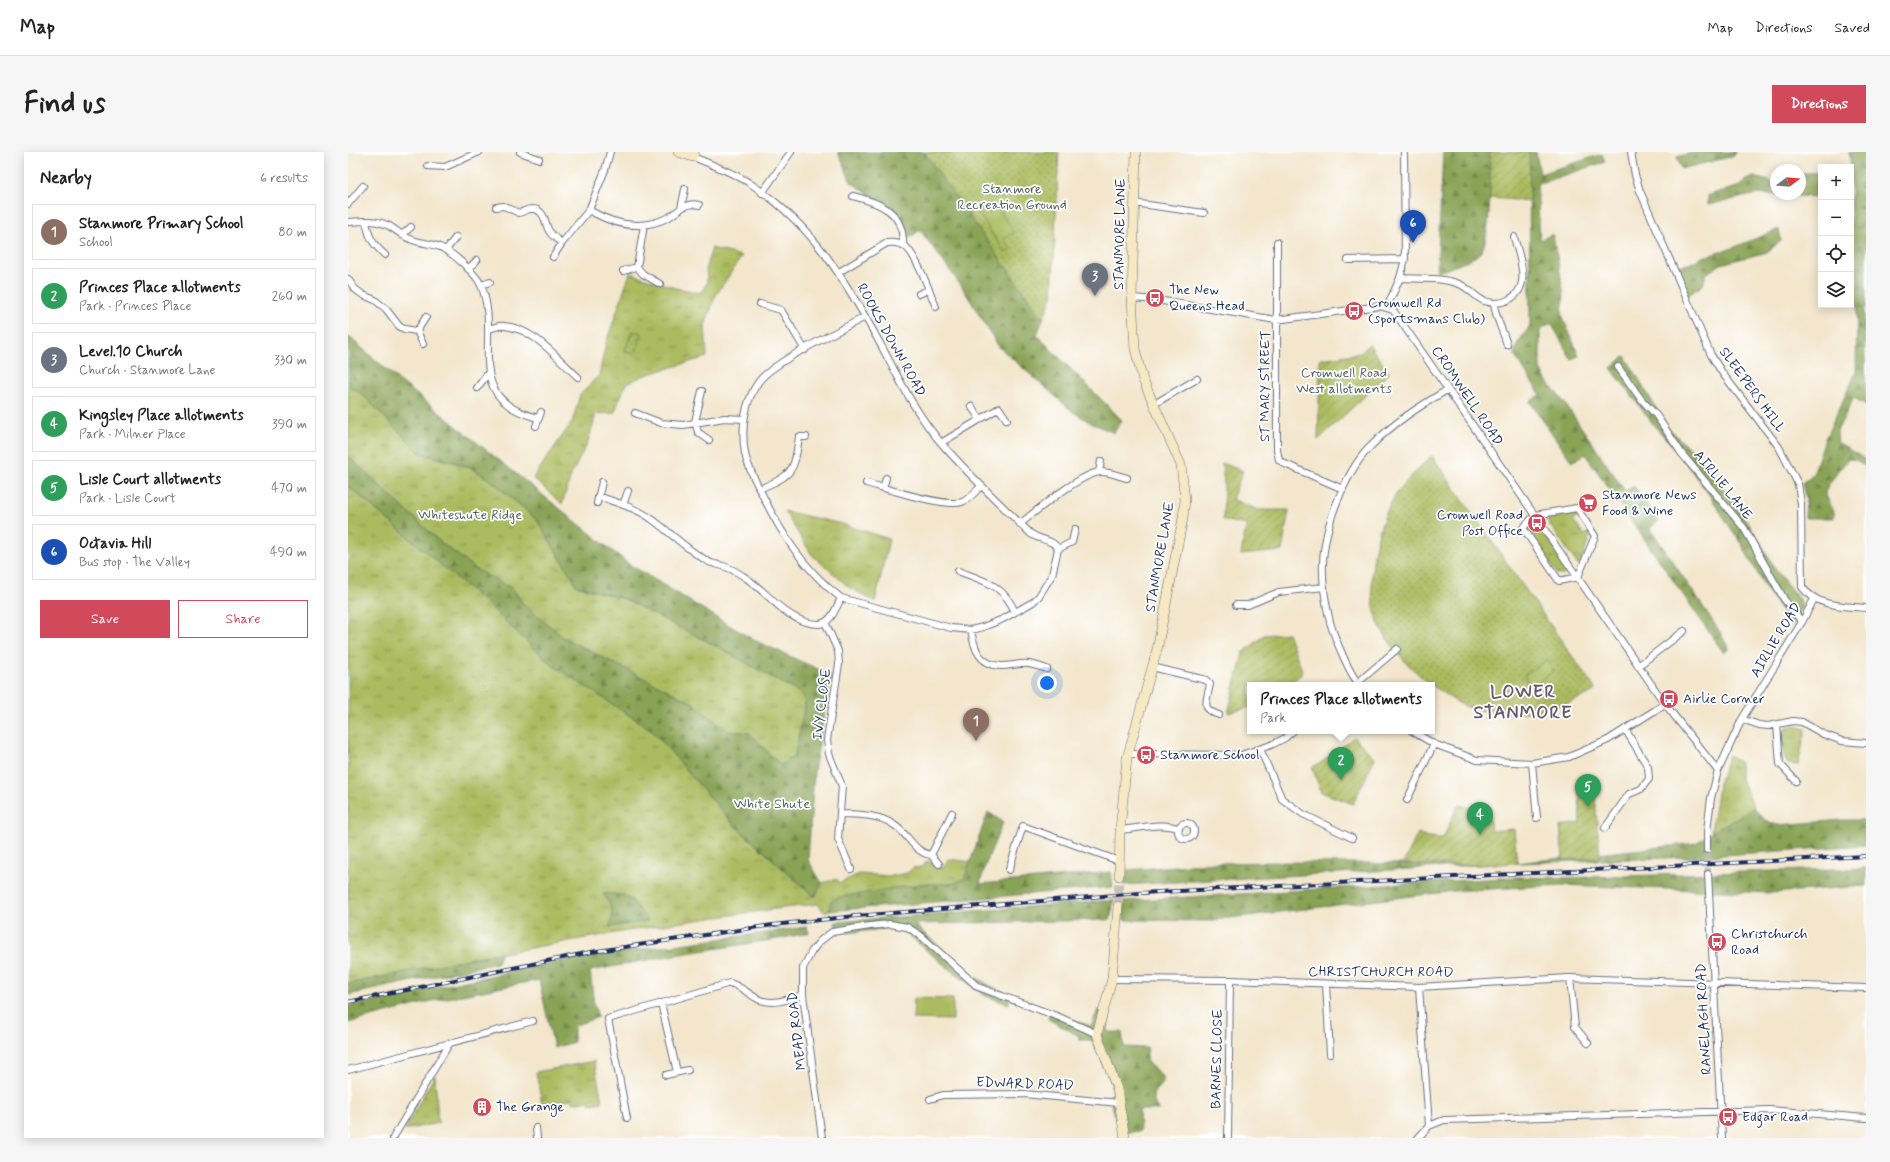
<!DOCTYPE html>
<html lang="en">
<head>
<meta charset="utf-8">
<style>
	:root { --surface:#fff; --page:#f6f6f6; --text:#222; --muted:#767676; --line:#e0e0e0; --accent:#d1495b }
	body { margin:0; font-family:Mynerve,sans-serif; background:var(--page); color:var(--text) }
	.controls { position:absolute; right:12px; top:12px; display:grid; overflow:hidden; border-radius:0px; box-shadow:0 2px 10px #0003 }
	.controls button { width:36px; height:36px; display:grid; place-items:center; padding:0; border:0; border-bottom:1px solid var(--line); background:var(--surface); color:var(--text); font:20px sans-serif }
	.compass { position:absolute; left:1422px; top:12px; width:36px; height:36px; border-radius:50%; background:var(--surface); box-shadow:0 2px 10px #0003; rotate:74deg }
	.you { position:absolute; left:699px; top:531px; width:14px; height:14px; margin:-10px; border:3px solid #fff; border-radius:50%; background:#1a73e8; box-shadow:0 0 0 6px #1a73e833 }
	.badge { display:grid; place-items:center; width:26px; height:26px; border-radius:50%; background:var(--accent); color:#fff; font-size:13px; font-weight:700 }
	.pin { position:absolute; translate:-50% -33px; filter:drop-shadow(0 1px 2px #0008) }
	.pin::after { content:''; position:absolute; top:21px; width:14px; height:12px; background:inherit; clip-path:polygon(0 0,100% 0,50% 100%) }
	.popup { position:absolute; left:899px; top:530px; width:188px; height:52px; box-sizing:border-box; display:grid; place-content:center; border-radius:0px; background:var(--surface); filter:drop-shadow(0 1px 3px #0005); font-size:13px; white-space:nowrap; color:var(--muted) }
	.popup b { font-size:15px; color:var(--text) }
	.popup::after { content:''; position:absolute; left:50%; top:100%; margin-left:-8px; border:8px solid transparent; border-top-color:var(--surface) }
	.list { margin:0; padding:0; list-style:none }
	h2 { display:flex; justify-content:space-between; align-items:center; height:52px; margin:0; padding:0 16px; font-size:17px }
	h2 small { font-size:13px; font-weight:400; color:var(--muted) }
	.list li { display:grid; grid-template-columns:26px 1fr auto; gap:12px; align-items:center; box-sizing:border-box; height:56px; margin:0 8px 8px; padding:0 8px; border:1px solid var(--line); border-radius:0px }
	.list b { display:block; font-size:15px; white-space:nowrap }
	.list p { margin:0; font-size:13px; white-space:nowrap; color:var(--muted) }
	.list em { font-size:13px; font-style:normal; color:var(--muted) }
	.actions { display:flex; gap:8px; padding:12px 16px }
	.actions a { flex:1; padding:9px 0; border:1px solid var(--accent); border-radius:0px; text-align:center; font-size:14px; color:var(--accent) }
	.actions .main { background:var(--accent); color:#fff }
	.icon { flex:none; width:22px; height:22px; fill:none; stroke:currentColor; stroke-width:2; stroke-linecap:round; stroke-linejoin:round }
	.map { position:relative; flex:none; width:1518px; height:986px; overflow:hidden; border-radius:0px }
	header { display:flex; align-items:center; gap:24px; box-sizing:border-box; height:56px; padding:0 20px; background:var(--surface); border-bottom:1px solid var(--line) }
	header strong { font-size:19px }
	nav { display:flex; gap:22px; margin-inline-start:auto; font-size:14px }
	.intro { display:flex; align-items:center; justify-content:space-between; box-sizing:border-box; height:96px; padding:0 24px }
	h1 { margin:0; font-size:28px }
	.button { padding:10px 18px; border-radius:0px; background:var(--accent); color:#fff; font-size:14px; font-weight:700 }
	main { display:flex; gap:24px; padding:0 24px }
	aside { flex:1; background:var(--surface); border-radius:0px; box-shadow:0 2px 10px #0003 }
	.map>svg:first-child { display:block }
</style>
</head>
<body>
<header>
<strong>Map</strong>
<nav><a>Map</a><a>Directions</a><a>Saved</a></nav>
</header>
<div class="intro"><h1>Find us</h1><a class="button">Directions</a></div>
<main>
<aside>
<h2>Nearby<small>6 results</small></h2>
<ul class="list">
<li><span class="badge" style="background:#8d6e63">1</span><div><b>Stanmore Primary School</b><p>School</p></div><em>80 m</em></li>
<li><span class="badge" style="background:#2e9e5b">2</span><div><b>Princes Place allotments</b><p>Park · Princes Place</p></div><em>260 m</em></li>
<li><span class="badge" style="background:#6b7280">3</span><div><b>Level.10 Church</b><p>Church · Stanmore Lane</p></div><em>330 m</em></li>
<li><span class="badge" style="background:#2e9e5b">4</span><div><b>Kingsley Place allotments</b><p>Park · Milner Place</p></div><em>390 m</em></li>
<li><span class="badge" style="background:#2e9e5b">5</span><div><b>Lisle Court allotments</b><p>Park · Lisle Court</p></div><em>470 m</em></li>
<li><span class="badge" style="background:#1a4fb4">6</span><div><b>Octavia Hill</b><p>Bus stop · The Valley</p></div><em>490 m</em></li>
</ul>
<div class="actions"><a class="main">Save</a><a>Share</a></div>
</aside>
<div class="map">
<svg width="1518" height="986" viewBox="0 0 1518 986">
	<defs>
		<pattern id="grass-tufts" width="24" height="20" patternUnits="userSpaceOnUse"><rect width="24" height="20" fill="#acbb5e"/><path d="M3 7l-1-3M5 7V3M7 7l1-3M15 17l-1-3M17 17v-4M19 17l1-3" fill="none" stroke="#8b9851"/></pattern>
		<pattern id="forest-firs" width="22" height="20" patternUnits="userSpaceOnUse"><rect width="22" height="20" fill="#89a355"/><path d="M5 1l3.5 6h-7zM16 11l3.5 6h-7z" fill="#6f854a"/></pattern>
		<pattern id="park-dots" width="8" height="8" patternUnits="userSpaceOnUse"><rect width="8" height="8" fill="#acbb5e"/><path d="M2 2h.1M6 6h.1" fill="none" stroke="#8b9851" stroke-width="1.8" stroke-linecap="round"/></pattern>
		<pattern id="garden-furrows" width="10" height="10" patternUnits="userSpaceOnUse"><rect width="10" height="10" fill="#acbb5e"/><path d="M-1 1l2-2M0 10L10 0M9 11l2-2" fill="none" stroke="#8b9851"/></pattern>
	</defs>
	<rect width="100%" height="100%" fill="#fff"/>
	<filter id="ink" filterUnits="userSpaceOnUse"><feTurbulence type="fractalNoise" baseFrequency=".025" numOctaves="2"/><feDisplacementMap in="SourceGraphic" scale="8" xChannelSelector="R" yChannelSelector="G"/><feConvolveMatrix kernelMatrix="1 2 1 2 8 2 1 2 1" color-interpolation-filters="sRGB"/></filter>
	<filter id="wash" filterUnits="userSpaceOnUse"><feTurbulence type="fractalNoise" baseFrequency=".012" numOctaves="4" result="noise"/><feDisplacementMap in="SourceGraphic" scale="16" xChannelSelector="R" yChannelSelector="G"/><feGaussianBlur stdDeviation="0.9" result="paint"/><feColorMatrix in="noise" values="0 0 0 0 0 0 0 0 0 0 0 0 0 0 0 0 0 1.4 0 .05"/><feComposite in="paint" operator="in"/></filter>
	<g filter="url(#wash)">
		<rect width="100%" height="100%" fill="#f3e6cc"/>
		<!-- grass -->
		<path fill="url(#grass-tufts)" stroke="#64755e" d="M364,96L394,104L368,143L357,173L359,205L297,223L278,232L266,261L248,262L240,290L224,321L214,352L185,326L224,270L232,243L251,223L258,191L282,121L328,136L352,141L359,131L358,114Z
			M0,233L15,243L72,301L122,315L146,331L189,368L229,434L276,447L370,495L454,542L457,552L447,604L432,613L402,581L379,579L345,551L216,486L174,451L165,437L129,418L91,389L0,304Z
			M0,334L137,450L203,512L304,578L386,673L466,745L474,731L489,727L491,731L511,722L544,724L559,721L565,716L573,715L580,709L595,716L600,707L623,710L616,727L604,732H572L482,750L481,759L476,760L470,752C311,770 156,800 0,832Z
			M436,359L498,373L541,387L527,450L502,436L464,403Z
			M1223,359L1230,364L1225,368L1236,383L1241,380L1242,384L1233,411L1229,412L1196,364Z
			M1185,369H1189L1222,418L1220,421L1214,423L1209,422L1179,377Z
			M1441,574L1452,575L1458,577L1450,613L1440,612C1433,601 1433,589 1438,576Z
			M1381,603L1392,611V624L1406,656L1363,681L1370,634Z
			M246,909L254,950L242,952L241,948L225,951L224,947L194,952L188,920Z
			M87,923L90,971L56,978Z"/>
		<!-- forest -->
		<path fill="url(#forest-firs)" stroke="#52695a" d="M490,0H576L695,167L689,183L774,268L766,281L743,271L725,260L651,195L614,135L572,78L558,88L554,72L545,59L503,30Z
			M1095,0H1142C1142,20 1144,87 1132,101C1124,109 1100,116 1089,121Z
			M1181,0H1188L1192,22L1254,2L1257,10L1189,32L1192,88L1205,82L1216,143L1214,163L1231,204L1223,207L1203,171L1192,178V217L1198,228L1216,250L1277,339L1286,334L1311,369L1302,376L1372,480L1381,497L1375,500L1237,302L1224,310L1182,250L1192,242L1166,203L1169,192L1182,174Z
			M1348,0H1387L1386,4L1333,17L1329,5Z
			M1501,0H1518V156H1516L1518,253L1506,246L1489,279L1490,291L1518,308V315L1508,308L1500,307L1480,333L1477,341L1486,360V366H1457L1458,348L1454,331L1465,322L1477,287L1508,220L1509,156L1503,122V15Z
			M1453,21H1473L1471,45L1409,42L1360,53V43L1389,35L1396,29L1406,25L1428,31V42H1452Z
			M1431,77L1433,89L1419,100L1373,112L1358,122L1355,133L1339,144L1326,114L1341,112L1355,105L1382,97Z
			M0,184L52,229L281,412L404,487L483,523L466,620L460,708L474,731L467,745L386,673L304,578L203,512L137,450L0,334V304L91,389L129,418L165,437L174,451L216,486L345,551L379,579L402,581L432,613L447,604L457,552L454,542L370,495L276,447L229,434L189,368L146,331L123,315L72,301L15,243L0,233Z
			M1277,204L1319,274L1354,309L1403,375L1429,419L1452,449L1454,456L1444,474L1417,435L1395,395L1360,341L1324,293L1307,275L1263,216Z
			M1406,656L1417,668L1429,673L1495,668H1518V693L1347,705L1169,711L1348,691L1367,678Z
			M640,660L655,670L637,714L632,732L763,720L765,735L481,759L482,750L491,745L572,732H604L616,727Z
			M937,710L1133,713L775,733L779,718L865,711Z
			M1518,716V734L1422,741L1215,733L1106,739L857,769L776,768L775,749L1170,725L1214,726Z
			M255,741L275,743L284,748L300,769L261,775C268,762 262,752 255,741Z
			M766,748L762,768L566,772L622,822L641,833L662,843L661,852L637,844L601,817L557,780L542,776L500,781L488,775L487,770Z
			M459,775L461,781L430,787L327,803L242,819L246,853L250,865L226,874V890L206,896L191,828L84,849L0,871V854L222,807Z
			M153,800L149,811L0,843V832Z
			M750,858L762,861L759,880H774L776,895L800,896L798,908C804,919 828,925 806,940C804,948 806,951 811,958H791L792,979L777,981L776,967H767L762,943L766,940L757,912L743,888H731V884L700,867L701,859L743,874Z"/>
		<!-- park -->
		<path fill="url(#park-dots)" stroke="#64755e" d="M576,0H711L704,145L695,167Z
			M284,179L294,181L287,203L277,199Z
			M1084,304L1248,538C1212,559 1164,567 1123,556C1109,552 1095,541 1084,533C1063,518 1042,496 1031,472C1016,437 1026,380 1044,349C1052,334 1072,315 1084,304Z"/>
		<!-- garden -->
		<path fill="url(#garden-furrows)" stroke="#64755e" d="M1142,0H1181L1182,49L1142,46Z
			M1021,192L1041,221L970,288L972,207L1013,201Z
			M874,311L895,319L884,347L910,358H941L934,399L893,403L898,373L875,368L876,333Z
			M940,481L955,521L940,533H902V555L880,561L895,501L916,483Z
			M1006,585L1027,606L1005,652L973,640L964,615L971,612Z
			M1246,633L1252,705L1215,708L1212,674L1232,671L1231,638Z
			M1110,653L1141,660L1143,679L1166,677L1169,711L1133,713L1055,712L1070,681L1080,685L1095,686Z"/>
		<!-- pitch -->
		<path fill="#acbb5e" stroke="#64755e" d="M637,55L641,61L649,55L666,80L656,87L663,97L657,101L630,60Z
			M1199,508L1206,519L1183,535L1176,523Z
			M566,846L605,847V868L565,867Z"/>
	</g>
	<g filter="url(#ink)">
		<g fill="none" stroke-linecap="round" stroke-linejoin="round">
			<!-- street-tunnel -->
			<path stroke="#c8c1b6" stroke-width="6" stroke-dasharray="6 3" stroke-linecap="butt" d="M1359,698L1360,722"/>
			<!-- secondary-tunnel -->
			<path stroke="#c8c1b6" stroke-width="9" stroke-dasharray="9 4.5" stroke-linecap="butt" d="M770,754L771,724"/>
			<!-- street casing -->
			<g stroke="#676f84" stroke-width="8">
				<path id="street" d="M172,0L191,7
					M1283,0L1287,23L1292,39L1363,203L1375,222L1431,295L1450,332L1453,352L1454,435C1469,455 1495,454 1518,456
					M345,5C363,12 383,20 400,30C465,72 498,129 534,195C552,229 569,264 595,293C622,324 652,352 682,381C689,388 706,387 710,397
					M80,14L97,15L131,0
					M414,41L443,0
					M505,44C533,51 556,60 555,93
					M786,51L856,61
					M0,52L15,34
					M148,55L156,54L171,61C175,60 179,57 183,57C196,56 197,70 200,77C203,84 209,87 214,91L241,58L257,18L262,0
					M333,56L337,37
					M241,58C266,73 294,79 321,65C332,58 337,50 351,53
					M18,69C21,86 24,91 37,103
					M0,70C13,69 27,67 39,73C48,77 54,85 65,88C75,92 86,91 96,97C107,103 128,122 133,133C155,187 111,246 190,266
					M296,73L289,115L295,122L312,132
					M54,83L63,75
					M929,90V298L931,308L937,312L995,337
					M98,98L108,85
					M205,105L214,91
					M1000,108L1057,107
					M120,117L129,108
					M275,119L289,115
					M491,120L539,91C546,90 553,91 559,96C570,107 582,140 588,155
					M1052,126C1070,127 1093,125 1111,132C1120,135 1127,145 1136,149C1145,152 1152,152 1160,148C1185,136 1171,105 1166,85
					M0,127L7,137L15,143L27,148L38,157L51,174L56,177L69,179
					M133,133L142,130
					M571,142L580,138
					M784,146L809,148L928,168L1032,154L1045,158L1317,552L1370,619
					M412,152L433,158L457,198
					M1146,152C1148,168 1155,178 1159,193
					M1039,155L1052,126L1057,107L1056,0
					M517,165C491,179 428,208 411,229C396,250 393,278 397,302C400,315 406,326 412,338C432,380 456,418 493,446L603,476L623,478L635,475L655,467L685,450L691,444L704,423L710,397
					M141,177C145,176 151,173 156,174C186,176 209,206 230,225
					M75,192L69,179L78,165
					M1270,215L1293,247L1308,263L1334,302L1396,376L1436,447L1454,470
					M129,236L141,220
					M354,239L347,270L350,280L361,288
					M806,252L849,227
					M623,254L632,267
					M287,261L313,271L335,273L376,266L396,267
					M188,274L193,260
					M593,291L651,256L659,268
					M751,320L753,309
					M518,331C537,336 598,356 614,350C622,347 627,340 633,334
					M535,336L538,326
					M411,337C445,323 446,320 451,285H458
					M250,344C269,351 289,356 305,368C323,381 337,396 356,407C362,412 368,412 375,414C382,416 389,420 395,424C420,439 438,471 470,472C483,472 488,456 493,446
					M249,351L254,330
					M275,353L280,339
					M1229,356L1247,384L1230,425L1211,429L1175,376L1187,363Z
					M672,372C689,358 732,322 752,320C761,319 770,324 779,326
					M710,397L724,390L727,377
					M610,419C636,429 655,432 667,460
					M888,453H900L931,440L976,435
					M477,470L490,499L491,512L479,588L481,602L494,634L490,687L503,717
					M623,478C626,496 631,513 653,514C663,514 672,511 681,512C687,513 693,515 699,517
					M1290,514L1336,479
					M804,515L858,528L862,532C859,549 852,557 871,563
					M1007,533L1049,497
					M1012,533C1002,524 986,484 982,470C976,445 972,417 977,392C982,361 1001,315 1023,294C1045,271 1072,254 1099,238
					M1394,567L1411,573L1420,574L1445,569L1454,570L1475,582L1494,589L1518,591
					M1429,573L1432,612L1448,629
					M1064,579L1086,592L1129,608L1184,611L1221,605L1260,588L1317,552
					M912,597L934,647L955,662L1004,686
					M780,602L893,603L923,593L937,586L945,579
					M1184,611L1189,666
					M1059,648L1086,592
					M492,662C510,663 531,662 546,673C561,682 565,700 583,703L591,712
					M830 679a8 8 0 1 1 16 0a8 8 0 1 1-16 0Z
					M1257,676L1281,642L1293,637L1301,627L1300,615L1277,577
					M772,678C789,677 816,669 831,677
					M1359,698V679L1363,646L1370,619L1394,567L1454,470L1466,447
					M583,703L604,661
					M661,718L675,674L771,709
					M1360,722L1374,986
					M1222,826L1227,875L1240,891
					M764,827L882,828L1071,835L1220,826L1518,836
					M978,832L982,902
					M313,851L329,920
					M0,918L185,869
					M318,923L340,918
					M582,947L595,943L676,942L771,951
					M279,966L260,867L382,831C395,835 401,843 412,848C427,853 441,847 455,843
					M1081,974L1096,968L1422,958L1518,966
					M188,976L189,986
					M45,986L101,892
					M474,986L455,843V816L464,799L472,789L484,780L522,774L542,772L559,775L572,783L630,835L711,865L749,882
					M880,986L882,828
					M1070,986L1081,974L1071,835"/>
			</g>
			<!-- secondary casing -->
			<g stroke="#676f84" stroke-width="10">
				<path id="secondary" d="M330,0L345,5L346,0
					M771,724L772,678L779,606L809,498L835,366L837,348L833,313L795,228L787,197L784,146L788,0
					M770,754L764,827L749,882L769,937L777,986"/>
			</g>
			<!-- street -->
			<use href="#street" stroke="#fff" stroke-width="6"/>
			<!-- secondary -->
			<use href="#secondary" stroke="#f6e9c3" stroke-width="9"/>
			<!-- rail casing -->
			<g stroke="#1b2f5e" stroke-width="4">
				<path id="rail" d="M0,850L243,800L425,773L508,764L792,741L1518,704"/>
			</g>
			<!-- rail -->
			<use href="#rail" stroke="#fff" stroke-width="2.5" stroke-dasharray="8" stroke-linecap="butt"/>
		</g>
	</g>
	<!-- icons -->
	<defs>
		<g id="bus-disc" transform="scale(1)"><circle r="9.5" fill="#d1495b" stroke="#fff"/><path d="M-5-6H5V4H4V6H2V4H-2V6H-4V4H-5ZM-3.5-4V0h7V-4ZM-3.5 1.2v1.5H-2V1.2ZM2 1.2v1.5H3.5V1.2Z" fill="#fff"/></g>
		<g id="supermarket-disc" transform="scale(1)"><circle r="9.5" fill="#d1495b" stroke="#fff"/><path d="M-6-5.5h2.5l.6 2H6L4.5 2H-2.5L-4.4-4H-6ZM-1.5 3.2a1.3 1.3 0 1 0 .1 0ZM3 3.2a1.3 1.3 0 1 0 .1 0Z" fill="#fff"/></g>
		<g id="building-disc" transform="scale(1)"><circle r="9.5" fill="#d1495b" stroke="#fff"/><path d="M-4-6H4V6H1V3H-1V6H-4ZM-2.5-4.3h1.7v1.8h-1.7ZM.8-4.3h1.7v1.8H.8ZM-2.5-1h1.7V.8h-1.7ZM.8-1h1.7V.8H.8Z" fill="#fff"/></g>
	</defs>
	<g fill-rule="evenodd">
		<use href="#bus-disc" x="807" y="146"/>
		<use href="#bus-disc" x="1006" y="159"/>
		<use href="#supermarket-disc" x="1240" y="351"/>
		<use href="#bus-disc" x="1189" y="371"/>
		<use href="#bus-disc" x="1321" y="547"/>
		<use href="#bus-disc" x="798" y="603"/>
		<use href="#bus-disc" x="1369" y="790"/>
		<use href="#building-disc" x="134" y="955"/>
		<use href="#bus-disc" x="1380" y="965"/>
	</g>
	<g text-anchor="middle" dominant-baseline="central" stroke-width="3.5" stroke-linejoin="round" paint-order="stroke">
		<!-- park labels -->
		<g font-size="14" fill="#4e605e" stroke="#fff">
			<text x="664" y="37">Stanmore<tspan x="664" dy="16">Recreation Ground</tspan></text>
			<text x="996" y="221">Cromwell Road<tspan x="996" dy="16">West allotments</tspan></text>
			<text x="122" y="363">Whiteshute Ridge</text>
			<text x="424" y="652">White Shute</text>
		</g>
		<!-- street labels -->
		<g font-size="14" fill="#1b2f5e" stroke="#fff">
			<text transform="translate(772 82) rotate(-89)">STANMORE LANE</text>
			<text transform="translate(543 188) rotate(61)">ROOKS DOWN ROAD</text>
			<text transform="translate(917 234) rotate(-90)">ST MARY STREET</text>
			<text transform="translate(1404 238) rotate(54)">SLEEPERS HILL</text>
			<text transform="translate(1119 244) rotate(56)">CROMWELL ROAD</text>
			<text transform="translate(1375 333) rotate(51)">AIRLIE LANE</text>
			<text transform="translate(812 405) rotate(-80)">STANMORE LANE</text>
			<text transform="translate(1428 488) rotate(-59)">AIRLIE ROAD</text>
			<text transform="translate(474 552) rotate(-83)">IVY CLOSE</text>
			<text x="1033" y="820">CHRISTCHURCH ROAD</text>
			<text transform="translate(1356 867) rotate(-93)">RANELAGH ROAD</text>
			<text transform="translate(449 879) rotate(-97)">MEAD ROAD</text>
			<text transform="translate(869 907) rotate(-89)">BARNES CLOSE</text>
			<text transform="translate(677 932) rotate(2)">EDWARD ROAD</text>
		</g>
		<!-- poi labels -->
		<g font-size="14" fill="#1b2f5e" stroke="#fff" text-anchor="start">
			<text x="821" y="138">The New<tspan x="821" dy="16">Queens Head</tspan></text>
			<text x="1020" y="151">Cromwell Rd<tspan x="1020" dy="16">(sportsmans Club)</tspan></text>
			<text x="1254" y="343">Stanmore News<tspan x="1254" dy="16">Food &amp; Wine</tspan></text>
			<text x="1175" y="363" text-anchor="end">Cromwell Road<tspan x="1175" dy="16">Post Office</tspan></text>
			<text x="1335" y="547">Airlie Corner</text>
			<text x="812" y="603">Stanmore School</text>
			<text x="1383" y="782">Christchurch<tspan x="1383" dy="16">Road</tspan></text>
			<text x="148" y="955">The Grange</text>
			<text x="1394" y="965">Edgar Road</text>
		</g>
		<!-- district labels -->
		<g font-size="18" font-weight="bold" letter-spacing="1" fill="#685b6d" stroke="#fff">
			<text x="1175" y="540">LOWER<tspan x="1175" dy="21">STANMORE</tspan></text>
		</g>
	</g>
</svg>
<div class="controls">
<button>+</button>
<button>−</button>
<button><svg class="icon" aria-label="locate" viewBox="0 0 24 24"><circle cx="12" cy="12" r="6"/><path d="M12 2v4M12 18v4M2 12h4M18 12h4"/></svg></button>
<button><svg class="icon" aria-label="layers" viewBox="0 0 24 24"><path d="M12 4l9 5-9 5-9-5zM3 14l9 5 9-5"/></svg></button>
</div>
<svg class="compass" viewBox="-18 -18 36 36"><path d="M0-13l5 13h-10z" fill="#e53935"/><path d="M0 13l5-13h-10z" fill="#767676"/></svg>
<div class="you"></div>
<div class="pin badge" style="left:628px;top:589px;background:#8d6e63">1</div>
<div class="pin badge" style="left:993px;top:628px;background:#2e9e5b">2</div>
<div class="popup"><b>Princes Place allotments</b>Park</div>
<div class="pin badge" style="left:747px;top:144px;background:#6b7280">3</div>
<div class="pin badge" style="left:1132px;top:683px;background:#2e9e5b">4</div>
<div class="pin badge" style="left:1240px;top:655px;background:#2e9e5b">5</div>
<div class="pin badge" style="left:1065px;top:91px;background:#1a4fb4">6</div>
</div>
</main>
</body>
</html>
